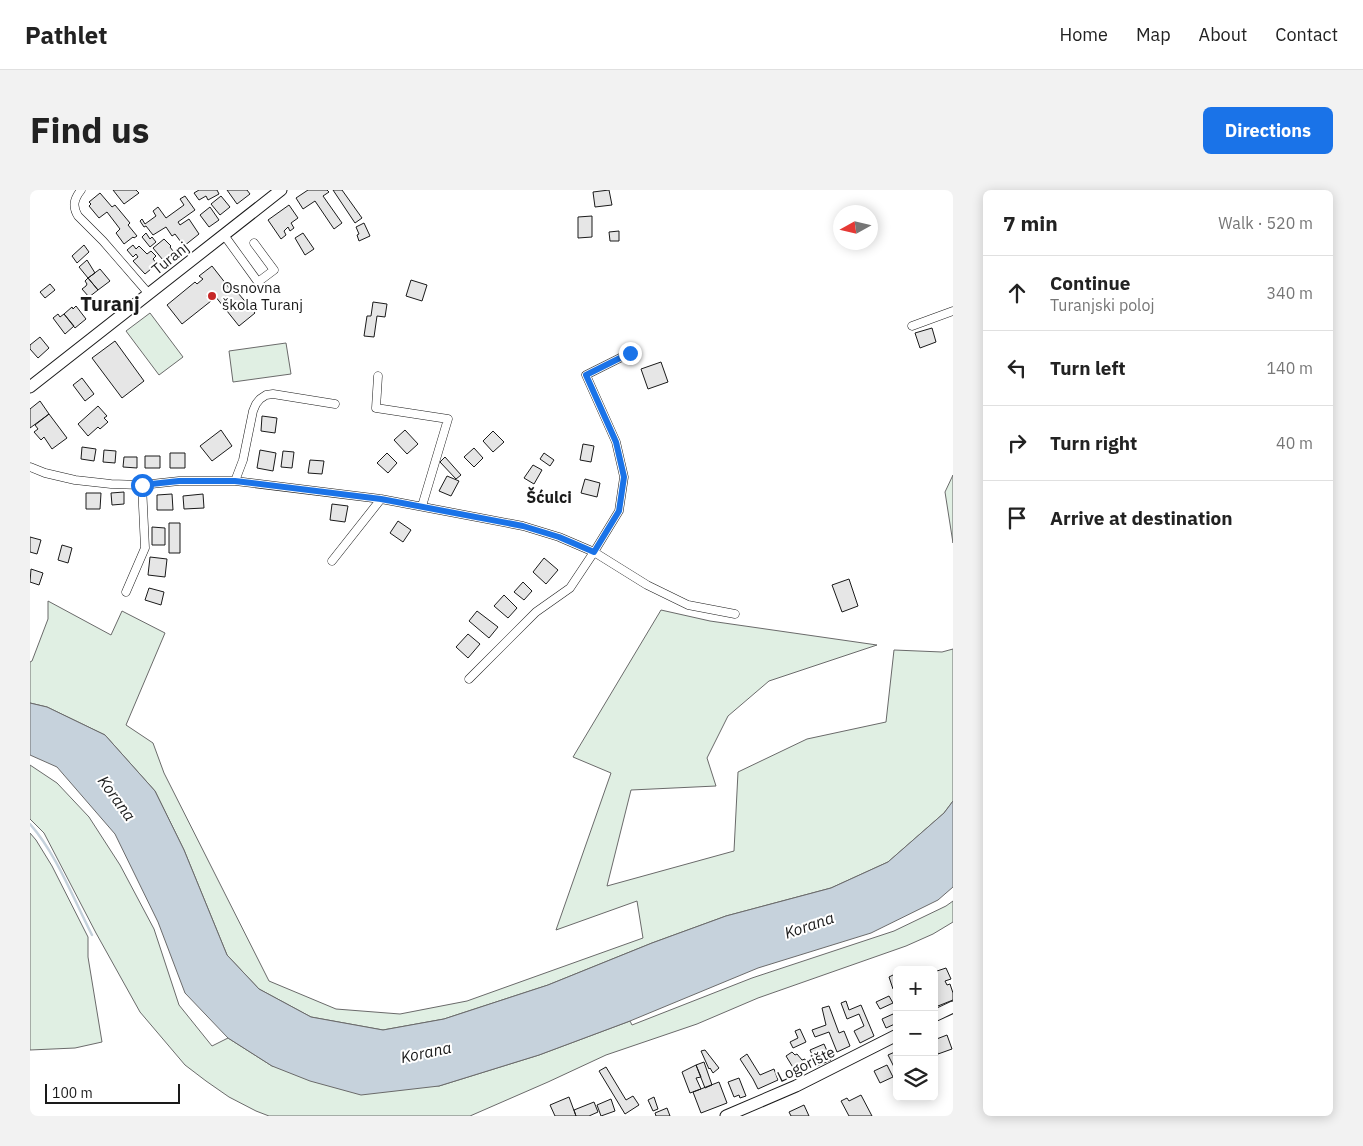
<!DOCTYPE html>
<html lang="en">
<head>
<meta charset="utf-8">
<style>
	:root { --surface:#fff; --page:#f2f2f2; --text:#222; --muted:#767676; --line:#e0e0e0; --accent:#1a73e8 }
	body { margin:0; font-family:"IBM Plex Sans",sans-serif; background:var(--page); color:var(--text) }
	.controls { position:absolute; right:15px; bottom:15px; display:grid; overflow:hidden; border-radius:8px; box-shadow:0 2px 12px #0003 }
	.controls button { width:45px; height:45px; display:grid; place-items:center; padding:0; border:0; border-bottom:1px solid var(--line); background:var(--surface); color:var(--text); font:25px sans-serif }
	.compass { position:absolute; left:803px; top:15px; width:45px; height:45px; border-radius:50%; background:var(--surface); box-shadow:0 2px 12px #0003; rotate:262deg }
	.scale { position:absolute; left:15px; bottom:12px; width:135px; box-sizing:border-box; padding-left:5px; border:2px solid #1a1a1a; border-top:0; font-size:14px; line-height:18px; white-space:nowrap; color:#1a1a1a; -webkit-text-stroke:4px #fff; paint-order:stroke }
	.stop { position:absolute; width:15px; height:15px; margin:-11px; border:4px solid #1a73e8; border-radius:50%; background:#fff }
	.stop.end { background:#1a73e8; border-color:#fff; box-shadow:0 1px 5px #0008 }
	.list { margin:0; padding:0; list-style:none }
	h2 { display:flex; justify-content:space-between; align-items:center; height:65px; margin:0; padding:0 20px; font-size:21px }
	h2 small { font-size:16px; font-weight:400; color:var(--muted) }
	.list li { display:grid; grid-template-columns:32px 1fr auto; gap:15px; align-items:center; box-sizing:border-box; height:75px; padding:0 20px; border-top:1px solid var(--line) }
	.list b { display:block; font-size:19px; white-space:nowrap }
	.list p { margin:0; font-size:16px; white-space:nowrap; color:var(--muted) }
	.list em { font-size:16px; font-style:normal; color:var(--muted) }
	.icon { flex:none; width:28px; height:28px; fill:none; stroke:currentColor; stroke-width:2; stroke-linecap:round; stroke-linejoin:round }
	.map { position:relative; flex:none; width:923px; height:926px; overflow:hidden; border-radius:8px }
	header { display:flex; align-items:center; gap:30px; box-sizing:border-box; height:70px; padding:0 25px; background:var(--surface); border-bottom:1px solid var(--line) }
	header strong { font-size:24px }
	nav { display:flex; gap:28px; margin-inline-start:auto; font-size:18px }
	.intro { display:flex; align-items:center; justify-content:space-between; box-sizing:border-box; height:120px; padding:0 30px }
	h1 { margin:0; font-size:35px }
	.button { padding:12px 22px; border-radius:8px; background:var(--accent); color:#fff; font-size:18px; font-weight:700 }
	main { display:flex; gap:30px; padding:0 30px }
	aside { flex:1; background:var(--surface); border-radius:8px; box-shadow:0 2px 12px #0003 }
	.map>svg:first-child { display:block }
</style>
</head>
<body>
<header>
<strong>Pathlet</strong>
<nav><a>Home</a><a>Map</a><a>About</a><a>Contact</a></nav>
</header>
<div class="intro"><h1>Find us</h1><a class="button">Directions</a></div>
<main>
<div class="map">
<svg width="923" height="926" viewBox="0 0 923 926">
	<rect width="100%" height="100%" fill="#fff"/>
	<!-- green -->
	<path fill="#e0efe3" stroke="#6a6a6a" d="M120,123L153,167L129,185L96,141Z
		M256,153L261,184L203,192L199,161Z
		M923,285V353L915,302Z
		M18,411L81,445L92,421L135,443L96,535L123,553L134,583L239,791L306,819L370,824L437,811L613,748L607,711L526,740L581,583L543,567L631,420L680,431L847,455L739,491L698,526L677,568L686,596L601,600L577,696L704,661L708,582L777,549L856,532L864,460L912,462L923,459V611L914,623L858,672L801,698L696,726L622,753L518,795L414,829L353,840L281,827L229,799L197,765L154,660L125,601L75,545L17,517L0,513V472L2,471L18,429Z
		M0,575L27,593L59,627L90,675L124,739L149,815L182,856L198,848L242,876L409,896L509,865L600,831L602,835L722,788L864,741L916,716L923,711V732L903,744L876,756L728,808L667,834L576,865L518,892L440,926H239L226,921L199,907L176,891L155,875L110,822L66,743L14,643L0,629Z
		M0,643L6,650L22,676L58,747V767L72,852L45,858L0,860Z"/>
	<!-- water -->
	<path fill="#c6d2dc" stroke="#6a6a6a" d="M0,513L17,517L75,545L125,601L154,660L197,765L229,799L281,827L353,840L414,829L518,795L622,753L696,726L801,698L858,672L914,623L923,611V697L908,710L841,743L728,778L600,831L509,865L409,896L331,905L280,891L242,876L198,848L155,803L128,732L85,644L27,577L0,565Z"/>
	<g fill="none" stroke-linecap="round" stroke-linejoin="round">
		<!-- stream -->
		<path stroke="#c6d2dc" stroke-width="2.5" d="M0,634C26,663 44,710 62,745"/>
	</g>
	<!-- building -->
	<path fill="#e6e6e6" stroke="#1a1a1a" d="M83,0H106L109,3L94,14Z
		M169,0H187L189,4L178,10L176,6L169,10L164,3Z
		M197,0H217L220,4L207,14Z
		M278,0H297L299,2L293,6L312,33L304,39L285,11L273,19L266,8Z
		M303,0H312L332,28L325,33Z
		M579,0L582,15L565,17L563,2Z
		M70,3L82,17L85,15L100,33L98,35L107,46L104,48L103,47L94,54L86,43L90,39L77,22L69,28L59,16L61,14L59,12Z
		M155,6L165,20L148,32L150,35L159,29L169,44L154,56L145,44L142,46L136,37L123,45L116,36L114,37L110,31L112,29L115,34L126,26L123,21L128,17L136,28L154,15L150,9Z
		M191,6L200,17L190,25L181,14Z
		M259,15L268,28L261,33L264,38L260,41L258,37L254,41L256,45L251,49L238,30Z
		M180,17L189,30L179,37L170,25Z
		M562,26V47L548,48V27Z
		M334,33L340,46L329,51L327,45L329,44L326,37Z
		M589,41V51H580L579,42Z
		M116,43L120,49L122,47L126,52L120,57L112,47Z
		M273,43L284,59L275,65L265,48Z
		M134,49L141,56L140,57L143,61L133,70L123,58Z
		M54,55L59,62L47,73L42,66Z
		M103,55L106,59L109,56L117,64L121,61L126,66L123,69L127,74L115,84L103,71L108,67L106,64L103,67L97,60Z
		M57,70L65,83L58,88L49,77Z
		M182,76L200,99L202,96L225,123L209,136L181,101L176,106L181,111L152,134L137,115L165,92L167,94L173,89L169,86Z
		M70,79L80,91L68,100L58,88Z
		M58,88L68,100L59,107L52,99L56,96L57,94L55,91Z
		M381,90L397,95L392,111L376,106Z
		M20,94L25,100L15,108L10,102Z
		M343,112L357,114L355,127L347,126L344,147L334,146L337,126H341Z
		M46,116L56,129L45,138L34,124L42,117L43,119Z
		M28,124L30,127L34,124L44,136L35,144L23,128Z
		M902,138L906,152L890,158L885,143Z
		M10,147L19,158L8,168L0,159V155Z
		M85,151L114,191L92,208L62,168Z
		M631,172L638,192L618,199L611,179Z
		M52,188L64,204L55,211L43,195Z
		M10,211L19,224L0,238V219Z
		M68,216L77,226L74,228L78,232L70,239L68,237L58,246L48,234Z
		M19,224L37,248L22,259L14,247L11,250L4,242L8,239L5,235Z
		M232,226L247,228L245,243L231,241Z
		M191,240L202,256L182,271L170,256Z
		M375,240L388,254L377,264L364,250Z
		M463,241L474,252L463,262L453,251Z
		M553,254L564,256L561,272L550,270Z
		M52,257L66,259L64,271L51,269Z
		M444,258L453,268L444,277L434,267Z
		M74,260L86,261L85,273L73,272Z
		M230,260L246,263L243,281L227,278Z
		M253,261L264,262L262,278L251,277Z
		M140,263H155V278H140Z
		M357,263L367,273L358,283L347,273Z
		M514,263L524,270L520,276L510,269Z
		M115,266H130V278H115Z
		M94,267H107V278L93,277Z
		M415,267L431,285L426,289L410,272Z
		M280,270L294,271L292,284L278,283Z
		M503,275L512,280L504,294L494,288Z
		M417,286L429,291L421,306L409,301Z
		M555,289L570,293L567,307L551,303Z
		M94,302V314L82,315L81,303Z
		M56,303H71L70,319H56Z
		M142,304L143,320H127V305Z
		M173,304L174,318L154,319L153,306Z
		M302,314L318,316L315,332L300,330Z
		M368,331L381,340L373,352L360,343Z
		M139,333H150V363H139Z
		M122,337L135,338V355H122Z
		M0,347L11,350L7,364L0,362Z
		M32,355L42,358L38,373L28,370Z
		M120,367L137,369L135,387L118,385Z
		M514,368L528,380L516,394L503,382Z
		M1,379L13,383L9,395L0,392Z
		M819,389L828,416L812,422L802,395Z
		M493,392L502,401L494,410L484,402Z
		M119,398L134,402L131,415L115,410Z
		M474,405L487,418L478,428L464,416Z
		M447,421L468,437L459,448L439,431Z
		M438,444L450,454L438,468L426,457Z
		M916,778L921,789L915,791L917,795L920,794L923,803V810L908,816L904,806V782Z
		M865,784L867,789V798L863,799L859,787Z
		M859,806L863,813L850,819L846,812Z
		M816,811L819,820L831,815L844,846L830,853L824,841L834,836L829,824L817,829L811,813Z
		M799,816L809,843L814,841L820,856L807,862L799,842L785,847L782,840L796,835L792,818Z
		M863,824L867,833L856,838L852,829Z
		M770,839L776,852L763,858L760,852L768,848L765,841Z
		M917,845L922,859L908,864L904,850Z
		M794,854L801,870L787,876L780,860Z
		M675,860L689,878L683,883L680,878L679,879L671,861Z
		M867,861V883L858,865Z
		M762,862L765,865L767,864L772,870L775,869L779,877L767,884L756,866Z
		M717,864L730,885L744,879L748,890L728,899L723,889L710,869Z
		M674,872L682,895L675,898L666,875Z
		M666,875L671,887L666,888L671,899L660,903L652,882Z
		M857,875L863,887L850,893L844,881Z
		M576,877L596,910L603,906L609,915L595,924L569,881Z
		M709,888L716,906L710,908L709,905L704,907L698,892Z
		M689,892L697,913L671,923L663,902Z
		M831,905L842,926H819L811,911L817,908L819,911Z
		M539,907L546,926H525L520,915Z
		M624,907L628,919L623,921L618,910Z
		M581,909L585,921L571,926L567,915Z
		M564,912L568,922L559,926H546L544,920Z
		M774,915L779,926H761L759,922Z
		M637,918L640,926H626L625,923Z"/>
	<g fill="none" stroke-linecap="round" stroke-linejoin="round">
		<!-- street casing -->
		<g stroke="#1a1a1a" stroke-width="9">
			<path id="street" d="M51,0C44,9 42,16 48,26L73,51L119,104
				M194,45L228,92L244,80L224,53
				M882,136L923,121
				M348,186L346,218L418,229L392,316
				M0,277L15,283L45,290L81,294L112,295L149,291H205L351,309L493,336L529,347L564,362L617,395L658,415L705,424
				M205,291L213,270L223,221L226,214L230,209L236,205L243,204L305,214
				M302,371L351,309
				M96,402L115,358L112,295
				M439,489L506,422L540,398L564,362L589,321L594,287L586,252L556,185L600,163"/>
		</g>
		<!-- secondary casing -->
		<g stroke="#1a1a1a" stroke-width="13">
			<path id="secondary" d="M0,197L251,0
				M904,826L923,817
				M696,926L766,896L867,845"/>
		</g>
		<!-- street -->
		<use href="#street" stroke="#fff" stroke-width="8"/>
		<!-- secondary -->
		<use href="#secondary" stroke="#fff" stroke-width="11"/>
	</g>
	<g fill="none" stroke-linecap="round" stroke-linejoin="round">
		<!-- route -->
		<path stroke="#1a73e8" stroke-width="6" d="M112,295L149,291H205L351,309L493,336L529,347L564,362L589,321L594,287L586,252L556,185L600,163"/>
	</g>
	<!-- markers -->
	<circle fill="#c62828" stroke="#fff" stroke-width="2" cx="182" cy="106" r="5"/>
	<g text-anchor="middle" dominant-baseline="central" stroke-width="4" stroke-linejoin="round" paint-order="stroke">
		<!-- street labels -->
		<g font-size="15" fill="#1a1a1a" stroke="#fff">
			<text transform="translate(140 68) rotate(-39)">Turanj</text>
			<text transform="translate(776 874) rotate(-26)">Logorište</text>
		</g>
		<!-- poi labels -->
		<g font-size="15" fill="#1a1a1a" stroke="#fff" text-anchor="start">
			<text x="192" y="97">Osnovna<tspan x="192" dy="17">škola Turanj</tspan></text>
		</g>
		<!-- neighbourhood labels -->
		<g font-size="16" font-weight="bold" fill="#1a1a1a" stroke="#fff">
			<text x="519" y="307">Šćulci</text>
		</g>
		<!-- water labels -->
		<g font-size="16" font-style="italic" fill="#1a1a1a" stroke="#fff">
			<text transform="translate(87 608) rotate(54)">Korana</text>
			<text transform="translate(779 735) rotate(-19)">Korana</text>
			<text transform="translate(396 862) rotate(-12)">Korana</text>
		</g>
		<!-- district labels -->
		<g font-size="20" font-weight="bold" fill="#1a1a1a" stroke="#fff">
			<text x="80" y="113">Turanj</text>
		</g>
	</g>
</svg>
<div class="controls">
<button>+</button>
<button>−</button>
<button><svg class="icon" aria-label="layers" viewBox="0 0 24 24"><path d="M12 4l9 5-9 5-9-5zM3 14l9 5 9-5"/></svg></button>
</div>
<svg class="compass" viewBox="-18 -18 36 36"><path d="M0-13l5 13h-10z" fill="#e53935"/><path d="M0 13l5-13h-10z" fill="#767676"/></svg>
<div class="scale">100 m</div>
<div class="stop" style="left:112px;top:295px"></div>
<div class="stop end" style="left:600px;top:163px"></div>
</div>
<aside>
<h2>7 min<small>Walk · 520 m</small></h2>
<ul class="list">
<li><svg class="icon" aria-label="ahead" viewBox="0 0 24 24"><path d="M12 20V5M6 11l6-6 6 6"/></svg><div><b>Continue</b><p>Turanjski poloj</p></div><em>340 m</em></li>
<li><svg class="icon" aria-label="left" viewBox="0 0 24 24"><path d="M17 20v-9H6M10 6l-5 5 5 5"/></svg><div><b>Turn left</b></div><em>140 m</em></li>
<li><svg class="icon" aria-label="right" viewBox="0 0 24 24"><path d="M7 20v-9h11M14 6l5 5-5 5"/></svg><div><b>Turn right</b></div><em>40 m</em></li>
<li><svg class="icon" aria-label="arrive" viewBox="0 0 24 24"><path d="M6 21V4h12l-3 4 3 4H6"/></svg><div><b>Arrive at destination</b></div></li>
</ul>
</aside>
</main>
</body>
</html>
